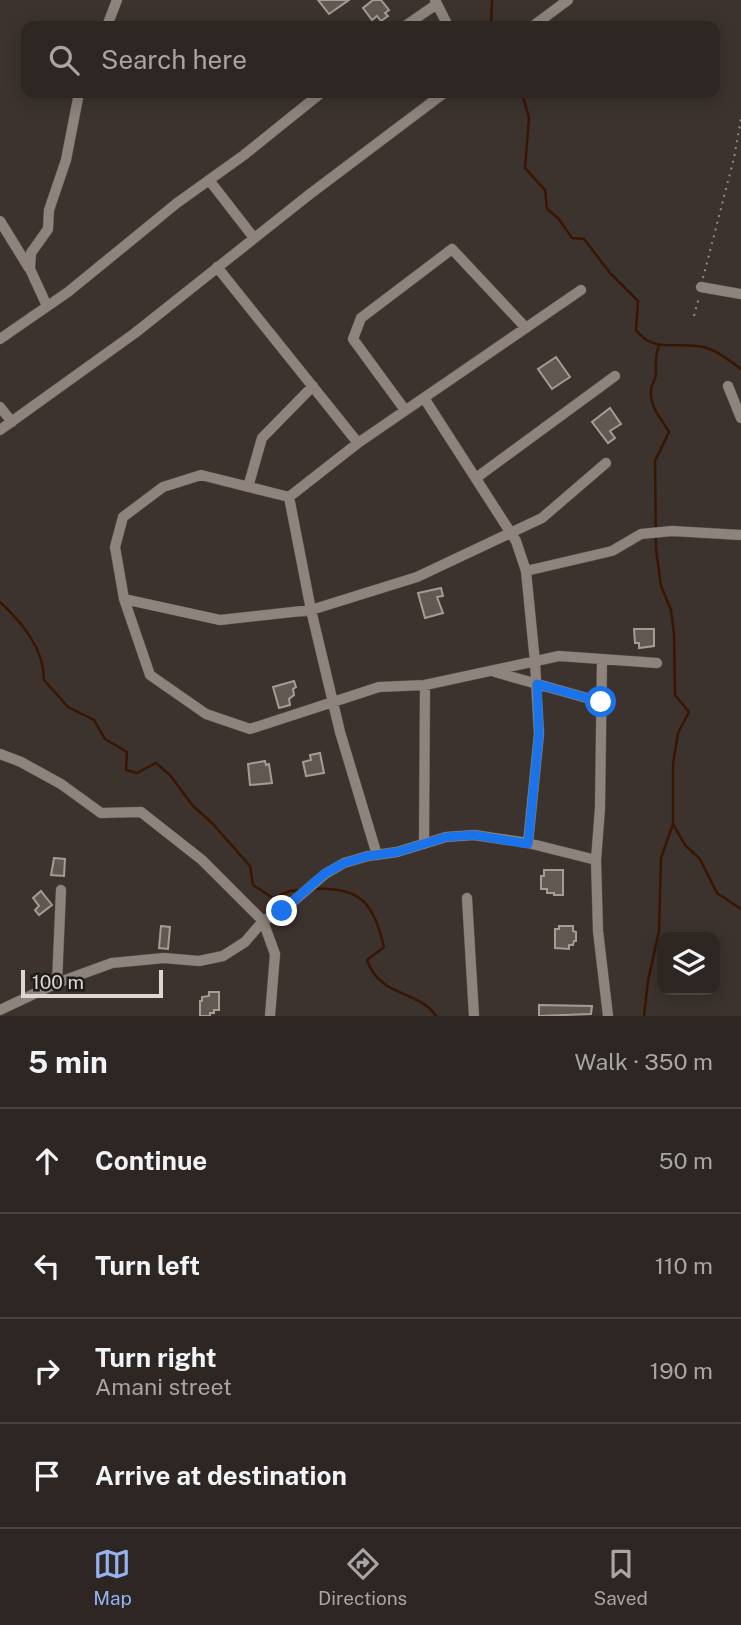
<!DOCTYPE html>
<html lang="en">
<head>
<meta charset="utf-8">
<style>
	:root { --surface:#2d2622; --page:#352e2a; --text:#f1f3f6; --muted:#a7a5a5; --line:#484340; --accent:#95b2f1 }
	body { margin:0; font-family:"Public Sans",sans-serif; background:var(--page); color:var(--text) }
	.controls { position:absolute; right:21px; bottom:21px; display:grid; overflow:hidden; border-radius:14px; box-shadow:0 4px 18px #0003 }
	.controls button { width:63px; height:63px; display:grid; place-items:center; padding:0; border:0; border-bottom:2px solid var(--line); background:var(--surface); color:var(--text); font:35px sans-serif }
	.scale { position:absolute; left:21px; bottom:18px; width:142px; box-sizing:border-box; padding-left:7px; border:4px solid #ddd8d4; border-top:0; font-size:19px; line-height:24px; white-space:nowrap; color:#ddd8d4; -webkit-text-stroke:5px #201c19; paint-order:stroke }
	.stop { position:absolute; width:21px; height:21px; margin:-16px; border:5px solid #1a73e8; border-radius:50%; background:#fff }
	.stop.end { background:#1a73e8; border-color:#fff; box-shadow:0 2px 7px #0008 }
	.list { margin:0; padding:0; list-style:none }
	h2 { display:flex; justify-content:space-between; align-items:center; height:91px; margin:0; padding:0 28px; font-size:30px }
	h2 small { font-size:23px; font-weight:400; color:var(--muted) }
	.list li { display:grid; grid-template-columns:46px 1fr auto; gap:21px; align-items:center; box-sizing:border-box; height:105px; padding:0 28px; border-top:2px solid var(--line) }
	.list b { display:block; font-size:26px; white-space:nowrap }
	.list p { margin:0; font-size:23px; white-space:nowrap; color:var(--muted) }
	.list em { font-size:23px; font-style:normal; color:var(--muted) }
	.icon { flex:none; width:38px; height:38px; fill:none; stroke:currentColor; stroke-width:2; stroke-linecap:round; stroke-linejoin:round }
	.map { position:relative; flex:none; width:741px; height:1016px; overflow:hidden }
	.search { position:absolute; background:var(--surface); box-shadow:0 4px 18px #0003; left:21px; right:21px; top:21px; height:77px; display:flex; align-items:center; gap:18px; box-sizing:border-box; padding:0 24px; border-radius:14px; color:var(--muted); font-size:26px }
	.sheet { height:511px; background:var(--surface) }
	nav { display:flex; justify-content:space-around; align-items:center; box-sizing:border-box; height:98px; border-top:2px solid var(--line); background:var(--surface); font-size:19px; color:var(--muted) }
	nav a { display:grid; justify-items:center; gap:4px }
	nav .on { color:var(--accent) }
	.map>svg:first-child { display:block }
</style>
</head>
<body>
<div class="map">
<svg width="741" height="1016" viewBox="0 0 741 1016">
	<rect width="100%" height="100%" fill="#3c332e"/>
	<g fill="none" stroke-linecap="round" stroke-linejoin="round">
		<!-- stream -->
		<path stroke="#391600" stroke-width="2.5" d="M491,26L492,0
			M522,93L529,118L525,168L545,190L547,209L558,218L572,238L584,239L610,273L638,301L636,330C654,354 677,341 703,347C717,350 730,361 741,369
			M659,345C655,359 656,360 656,374C656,380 651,384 651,390C649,407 662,419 669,432L655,461L656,549L661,586L671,610L674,634L675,695L689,712L678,733L673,764V824L685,845L700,859L717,893L741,909
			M0,602C22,623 44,648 44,680L68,707L94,720L105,739L127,752L126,770L137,773L156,763L170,775L193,806L212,823L250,866L253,885L273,898L290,891L301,890
			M312,889C360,886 373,902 384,947L367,960C380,998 419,990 436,1016
			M644,1016L648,981L659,931L661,858L673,824"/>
	</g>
	<!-- building -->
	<path fill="#625852" stroke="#a69b95" stroke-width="2" d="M318,0H349L329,14Z
		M373,0H381L389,10L385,13L388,16L381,21L377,16L372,20L363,8Z
		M556,357L570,377L552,389L538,369Z
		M610,408L621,424L610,431L615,438L608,443L592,422Z
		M441,588L443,596L437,597L443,613L425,618L418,593Z
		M634,629H654V646L639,648V643H635Z
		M294,681L296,687L293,689L294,695L289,699L290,705L279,708L273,687Z
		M320,753L324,773L306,776L303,762L311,760L310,755Z
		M265,761L266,765L269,764L272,783L250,785L248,764Z
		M54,858L65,859L64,876L51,875Z
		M544,870H563V895H554V893H547V889H541V876H544Z
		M41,891L52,905L39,915L35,910L39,906L33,898Z
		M161,926L170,927L168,949L159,948Z
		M559,926H573V931L576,932V941H574L573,945H569V949L555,948V929H559Z
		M209,992H219V1010H214V1013H210V1016H200V1001H202V997L209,996Z
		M539,1005L592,1006L591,1014L539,1016Z"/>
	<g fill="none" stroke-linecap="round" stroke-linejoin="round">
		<!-- street casing -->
		<g stroke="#57504b" stroke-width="11">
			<path id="street" d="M435,0L448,26
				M107,26L117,0
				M405,26L437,4
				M533,26L568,0
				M209,180L254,238
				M0,221L29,268
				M217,267L358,443
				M701,287L741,294
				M47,306L30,269L31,253L48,229L49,210L66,160L79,93
				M0,339L68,292L177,203L244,155L321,93
				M728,386L741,418
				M424,398L516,541L526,571L535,662L539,734L528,843
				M0,407L12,422
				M405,410L353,339L361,318L452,249L526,328
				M0,430L135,333L310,194L444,93
				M476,478L615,376
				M248,487L262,438L313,386
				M289,497L201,475L163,487L123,517L115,547L124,599L150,675L206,714L250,729L379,687L425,685L559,656L657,663
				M526,571L612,551L641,534L672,531L741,535
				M124,599L220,620L311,610L417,577L542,518L606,463
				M495,672L601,702
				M0,754L21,762L61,784L101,813L141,812L202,860L263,921L275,954L270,1016
				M424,844L425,685
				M377,855L340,732L311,610L289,497L358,443L581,290
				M596,860L600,808L602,659
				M467,898L474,1016
				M57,983L61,890
				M0,1010L57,983L112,963L164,958L199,961L223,956L245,942L263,921L282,911L325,874L344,863L368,856L397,852L446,837L474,835L528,843L596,860L598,931L608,1016"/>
		</g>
		<!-- path -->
		<path stroke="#908984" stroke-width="2" stroke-dasharray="2 5" stroke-linecap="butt" d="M703,278L734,158L741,118
			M694,316L699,297"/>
		<!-- street -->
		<use href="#street" stroke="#8e847d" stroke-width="10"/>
	</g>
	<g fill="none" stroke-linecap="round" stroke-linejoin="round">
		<!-- route -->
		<path stroke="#1a73e8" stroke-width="9" d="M282,911L324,874L344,863L368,856L397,852L446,837L474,835L528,844L539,734L537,684L601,702"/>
	</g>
</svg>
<div class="controls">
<button><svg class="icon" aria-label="layers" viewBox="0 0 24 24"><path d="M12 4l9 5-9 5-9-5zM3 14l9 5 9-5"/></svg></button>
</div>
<div class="scale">100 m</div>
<div class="stop" style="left:601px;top:702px"></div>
<div class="stop end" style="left:282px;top:911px"></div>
<div class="search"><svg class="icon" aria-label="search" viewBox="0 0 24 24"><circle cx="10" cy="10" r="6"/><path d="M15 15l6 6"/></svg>Search here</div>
</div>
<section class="sheet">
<h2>5 min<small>Walk · 350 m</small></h2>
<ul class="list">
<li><svg class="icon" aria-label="ahead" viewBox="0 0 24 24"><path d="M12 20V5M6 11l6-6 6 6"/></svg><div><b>Continue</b></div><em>50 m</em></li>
<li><svg class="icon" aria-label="left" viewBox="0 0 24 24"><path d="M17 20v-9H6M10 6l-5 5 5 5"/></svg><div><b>Turn left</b></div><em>110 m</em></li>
<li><svg class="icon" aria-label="right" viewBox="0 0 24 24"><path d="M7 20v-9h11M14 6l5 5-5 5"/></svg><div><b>Turn right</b><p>Amani street</p></div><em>190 m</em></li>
<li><svg class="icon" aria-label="arrive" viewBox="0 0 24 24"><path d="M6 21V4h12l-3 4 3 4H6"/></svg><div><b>Arrive at destination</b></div></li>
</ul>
</section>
<nav>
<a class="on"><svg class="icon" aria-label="map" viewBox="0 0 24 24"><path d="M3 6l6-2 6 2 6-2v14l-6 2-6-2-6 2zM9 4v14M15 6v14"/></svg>Map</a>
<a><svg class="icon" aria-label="directions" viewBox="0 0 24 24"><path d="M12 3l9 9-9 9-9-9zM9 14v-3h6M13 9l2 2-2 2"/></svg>Directions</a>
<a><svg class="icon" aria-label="saved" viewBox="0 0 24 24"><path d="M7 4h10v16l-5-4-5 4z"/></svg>Saved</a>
</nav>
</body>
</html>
